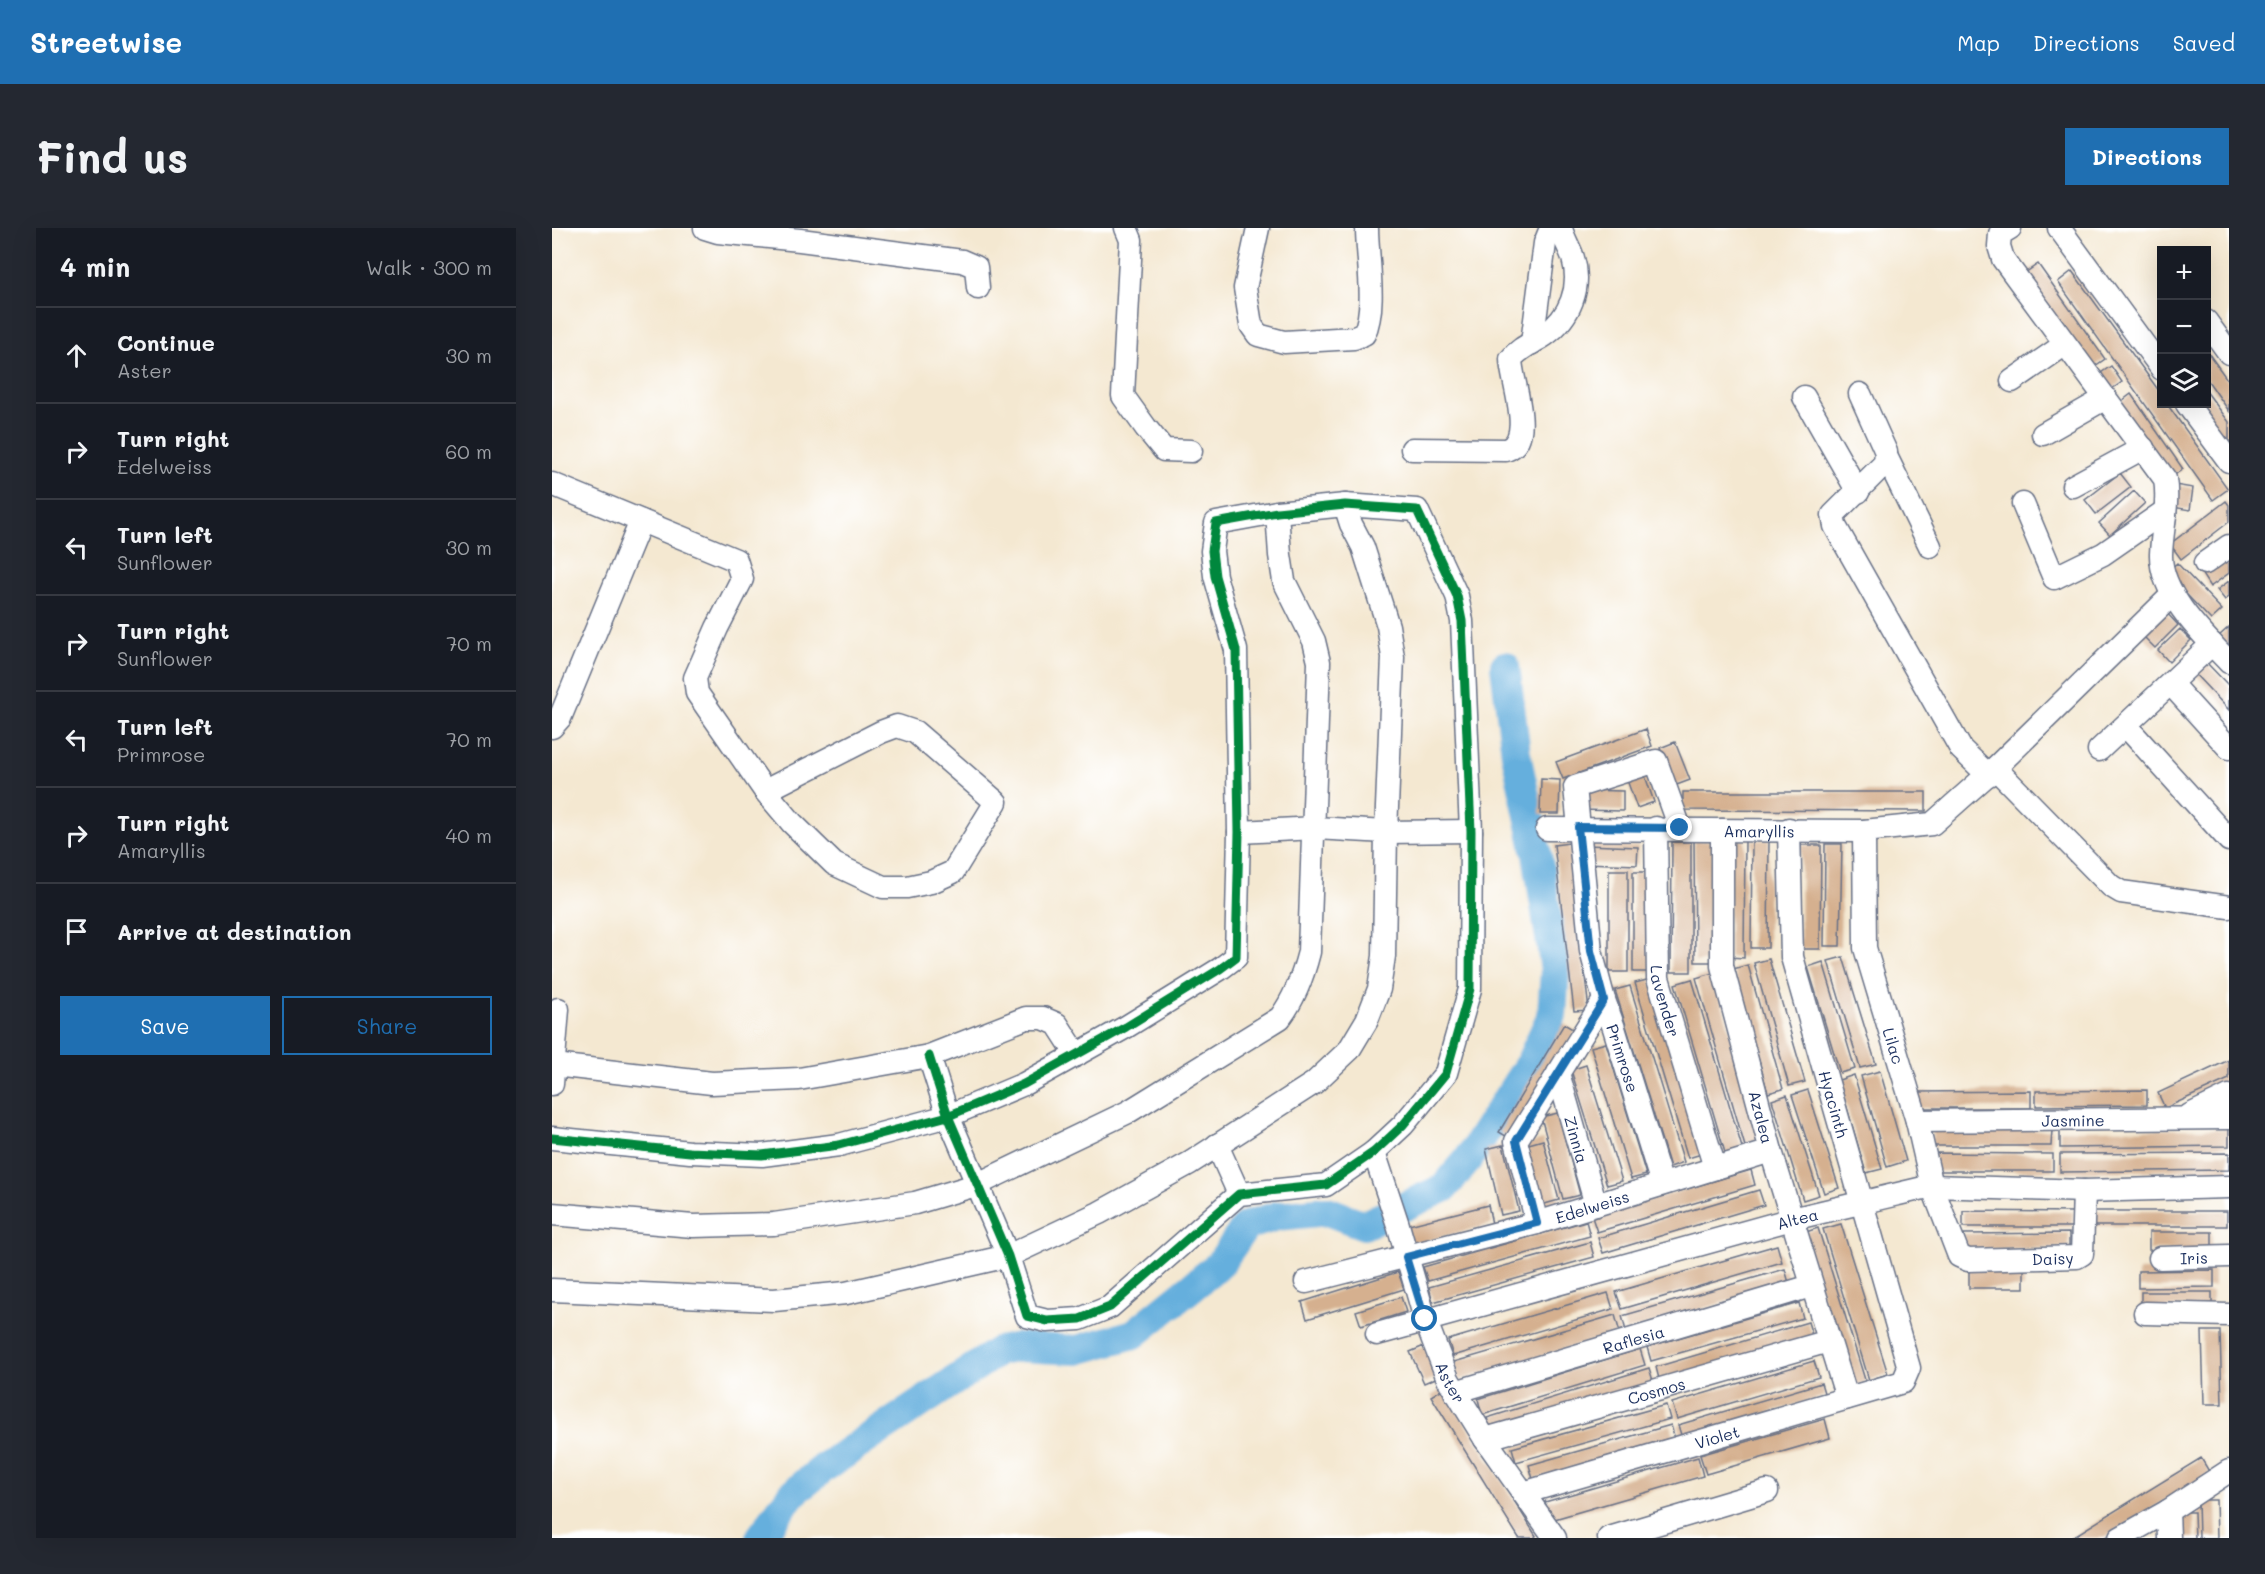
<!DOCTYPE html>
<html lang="en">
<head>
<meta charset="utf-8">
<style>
	:root { --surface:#171b24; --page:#242831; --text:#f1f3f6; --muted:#9ea1a6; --line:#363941; --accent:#1f6fb2 }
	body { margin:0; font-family:Mali,sans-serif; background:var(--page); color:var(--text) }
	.controls { position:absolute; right:18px; top:18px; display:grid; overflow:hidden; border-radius:0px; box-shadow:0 6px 24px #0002 }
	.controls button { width:54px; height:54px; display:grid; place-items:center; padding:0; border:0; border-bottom:2px solid var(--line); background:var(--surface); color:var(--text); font:30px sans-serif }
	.stop { position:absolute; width:18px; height:18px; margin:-14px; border:4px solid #1f6fb2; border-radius:50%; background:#fff }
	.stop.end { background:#1f6fb2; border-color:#fff; box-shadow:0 2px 6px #0008 }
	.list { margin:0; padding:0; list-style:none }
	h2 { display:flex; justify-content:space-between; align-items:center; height:78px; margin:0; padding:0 24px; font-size:26px }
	h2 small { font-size:20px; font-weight:400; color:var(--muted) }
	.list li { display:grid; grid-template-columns:39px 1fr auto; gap:18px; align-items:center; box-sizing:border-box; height:96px; padding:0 24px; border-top:2px solid var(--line) }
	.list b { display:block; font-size:22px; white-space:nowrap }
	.list p { margin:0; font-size:20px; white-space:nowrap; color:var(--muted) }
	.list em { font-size:20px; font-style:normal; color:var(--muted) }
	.actions { display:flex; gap:12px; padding:18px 24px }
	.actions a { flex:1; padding:14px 0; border:2px solid var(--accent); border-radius:0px; text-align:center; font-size:21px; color:var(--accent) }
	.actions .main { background:var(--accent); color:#fff }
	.icon { flex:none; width:33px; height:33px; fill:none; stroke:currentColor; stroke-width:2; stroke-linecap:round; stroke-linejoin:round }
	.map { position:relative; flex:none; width:1677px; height:1310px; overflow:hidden; border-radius:0px }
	header { display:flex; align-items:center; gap:36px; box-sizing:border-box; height:84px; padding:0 30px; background:var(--accent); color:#fff }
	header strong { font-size:28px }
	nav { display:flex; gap:33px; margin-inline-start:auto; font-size:21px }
	.intro { display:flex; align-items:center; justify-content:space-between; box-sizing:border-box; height:144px; padding:0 36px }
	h1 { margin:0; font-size:42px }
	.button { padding:15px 27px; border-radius:0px; background:var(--accent); color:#fff; font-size:21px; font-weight:700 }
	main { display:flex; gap:36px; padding:0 36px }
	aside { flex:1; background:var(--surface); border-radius:0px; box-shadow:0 6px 24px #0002 }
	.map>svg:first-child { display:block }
</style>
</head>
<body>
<header>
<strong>Streetwise</strong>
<nav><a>Map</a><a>Directions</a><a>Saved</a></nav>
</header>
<div class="intro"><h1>Find us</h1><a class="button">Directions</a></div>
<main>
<aside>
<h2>4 min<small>Walk · 300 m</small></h2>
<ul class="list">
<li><svg class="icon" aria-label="ahead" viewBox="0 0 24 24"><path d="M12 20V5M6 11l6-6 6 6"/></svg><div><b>Continue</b><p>Aster</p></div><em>30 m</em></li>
<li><svg class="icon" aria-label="right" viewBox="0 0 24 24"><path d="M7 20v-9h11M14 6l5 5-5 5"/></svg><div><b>Turn right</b><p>Edelweiss</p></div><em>60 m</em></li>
<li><svg class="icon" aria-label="left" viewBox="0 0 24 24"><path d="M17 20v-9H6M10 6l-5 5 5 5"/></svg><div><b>Turn left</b><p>Sunflower</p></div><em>30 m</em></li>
<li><svg class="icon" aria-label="right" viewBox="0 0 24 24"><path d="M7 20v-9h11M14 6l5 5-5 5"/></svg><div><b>Turn right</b><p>Sunflower</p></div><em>70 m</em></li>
<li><svg class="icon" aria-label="left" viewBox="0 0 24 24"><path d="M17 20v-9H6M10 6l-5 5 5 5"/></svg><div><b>Turn left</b><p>Primrose</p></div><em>70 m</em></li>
<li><svg class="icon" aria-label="right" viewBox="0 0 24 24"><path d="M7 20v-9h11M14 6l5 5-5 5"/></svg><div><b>Turn right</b><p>Amaryllis</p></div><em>40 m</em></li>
<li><svg class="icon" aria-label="arrive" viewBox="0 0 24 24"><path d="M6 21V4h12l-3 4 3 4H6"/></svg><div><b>Arrive at destination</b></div></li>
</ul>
<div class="actions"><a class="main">Save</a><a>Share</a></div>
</aside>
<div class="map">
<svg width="1677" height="1310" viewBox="0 0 1677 1310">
	<rect width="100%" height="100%" fill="#fff"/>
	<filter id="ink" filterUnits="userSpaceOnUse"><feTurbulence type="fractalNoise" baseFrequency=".0167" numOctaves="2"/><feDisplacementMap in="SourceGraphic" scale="12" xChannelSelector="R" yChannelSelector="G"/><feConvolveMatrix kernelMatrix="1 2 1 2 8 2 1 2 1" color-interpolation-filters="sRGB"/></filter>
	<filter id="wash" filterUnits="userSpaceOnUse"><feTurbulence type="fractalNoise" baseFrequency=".008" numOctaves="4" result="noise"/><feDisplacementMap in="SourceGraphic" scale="24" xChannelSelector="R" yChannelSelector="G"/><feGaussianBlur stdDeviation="1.35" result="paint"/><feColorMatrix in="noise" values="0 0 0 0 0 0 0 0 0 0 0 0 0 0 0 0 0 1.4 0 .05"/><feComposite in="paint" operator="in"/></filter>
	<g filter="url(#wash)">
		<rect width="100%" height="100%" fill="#f4e8d1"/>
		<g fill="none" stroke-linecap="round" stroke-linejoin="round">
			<!-- river -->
			<path stroke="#65afdd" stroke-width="30" d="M208,1310L239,1267L273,1239L447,1123L467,1119L525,1122L582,1106L667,1037L694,998L725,988L775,983L812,997L892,960L915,933L979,833L1000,787L1003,742L985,626L964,526L953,438"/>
		</g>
		<g id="blocks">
			<!-- building -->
			<path fill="#d5b08f" d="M1486,36L1553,131L1540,140L1473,45Z
				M1520,43L1610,167V176H1615L1676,261L1661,272L1506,54Z
				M1654,122L1677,154V183L1654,150Z
				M1559,138L1570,154L1557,163L1546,147Z
				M1654,163L1677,194V225L1641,176H1654Z
				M1579,166L1631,241L1618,250L1566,176Z
				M1568,245L1579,259L1544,286L1533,272Z
				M1623,257L1641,260L1638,282L1620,279Z
				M1582,263L1593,275L1558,307L1547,295Z
				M1674,273L1677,277V294L1629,331L1618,316Z
				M1677,325V345L1658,359L1649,345Z
				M1625,335L1670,382L1659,392L1614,345Z
				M1677,353V369L1673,372L1665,362Z
				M1613,383L1626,397L1603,420L1589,406Z
				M1677,399V419L1667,408Z
				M1628,401L1639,412L1617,434L1606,422Z
				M1653,433L1677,458V482L1641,444Z
				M1094,501L1100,518L1011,551L1004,534Z
				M1123,514L1138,552L1122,558L1108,520Z
				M1091,542L1102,574L1085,580L1074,549Z
				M989,551L1008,552L1007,586H988Z
				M1028,562L1071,563V583L1028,582Z
				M1131,564H1374V583L1131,582Z
				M1177,612H1193L1192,730L1177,729Z
				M1200,612H1217L1216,720H1199Z
				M1142,613H1161V734H1143Z
				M1120,614H1139V744H1119Z
				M1017,615L1037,782L1022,783L1002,617Z
				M1273,616H1290L1288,718H1272Z
				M1034,617L1086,619L1085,637L1033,635Z
				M1249,617H1269L1268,721H1248Z
				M1057,642H1076V744H1057Z
				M1081,644H1099V744H1081Z
				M1291,729L1324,836L1308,840L1276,733Z
				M1217,731L1253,854L1237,858L1202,735Z
				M1271,734L1303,841L1288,845L1256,739Z
				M1196,737L1231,861L1216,865L1181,741Z
				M1161,745L1211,917L1194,922L1144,750Z
				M1099,751L1153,925L1136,930L1083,755Z
				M1140,751L1191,923L1174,928L1123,756Z
				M1078,758L1132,934L1118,939L1063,762Z
				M1012,796L1024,803L959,911L947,904Z
				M1054,815L1094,947L1079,951L1039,819Z
				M1677,832V851L1613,880L1606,865Z
				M1034,837L1070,953L1055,957L1019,842Z
				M1328,843L1354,933L1335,939L1309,848Z
				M1302,847L1330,941L1314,945L1287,852Z
				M1256,862L1287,960L1272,965L1240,867Z
				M1595,862V877L1484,878V863Z
				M1479,863V880H1365V864Z
				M1235,867L1267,967L1251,972L1220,872Z
				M1006,885L1028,967L1011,971L989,889Z
				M1677,901V918L1508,920V902Z
				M1380,902H1500L1499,918H1380Z
				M991,912L1007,972L989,977L973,917Z
				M951,917L967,983L949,987L934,921Z
				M1382,925L1501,926V943H1382Z
				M1677,925V942L1508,944V926Z
				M1199,942L1203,957L1045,1004L1040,989Z
				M1207,962L1212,977L1051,1025L1046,1010Z
				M936,977L940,996L858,1017L853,998Z
				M1411,983L1521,984L1520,999H1411Z
				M1541,983H1675V998H1541Z
				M1034,993L1038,1008L876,1053L871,1039Z
				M1289,996L1336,1146L1317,1152L1271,1001Z
				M1266,1000L1314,1155L1298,1159L1251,1005Z
				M1597,1004H1660V1023L1597,1022Z
				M1517,1005V1020L1412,1021V1006Z
				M1038,1014L1042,1029L881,1074L877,1059Z
				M1225,1017L1230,1034L1070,1081L1064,1064Z
				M1233,1041L1237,1055L1074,1103L1070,1088Z
				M1472,1041V1060H1417V1042Z
				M1662,1042V1059L1586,1060V1043Z
				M846,1044L852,1061L755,1091L750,1074Z
				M1589,1064H1660V1079L1589,1080Z
				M1056,1065L1061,1081L901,1128L896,1112Z
				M849,1069L854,1084L809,1098L804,1083Z
				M1247,1075L1251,1090L1099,1133L1095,1119Z
				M1063,1087L1068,1105L907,1152L902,1134Z
				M1256,1094L1261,1110L1108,1155L1104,1139Z
				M1650,1103H1668L1670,1176H1652Z
				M872,1118L886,1149L872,1155L858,1124Z
				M1088,1121L1093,1137L930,1187L926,1171Z
				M1262,1133L1267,1149L1125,1191L1120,1175Z
				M1097,1140L1102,1156L940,1206L935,1190Z
				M1269,1155L1273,1168L1130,1210L1126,1197Z
				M892,1160L984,1308L982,1310H967L879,1168Z
				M1114,1177L1118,1191L964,1234L960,1220Z
				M1273,1191L1278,1210L1154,1246L1148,1227Z
				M1119,1197L1123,1211L981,1251L977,1237Z
				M1146,1229L1151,1248L999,1292L993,1274Z
				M1649,1230L1658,1245L1552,1310H1519Z
				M1646,1272H1664L1665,1310H1647Z
				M1627,1284H1642L1643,1310H1628Z"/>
		</g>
	</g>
	<g filter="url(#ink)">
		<use href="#blocks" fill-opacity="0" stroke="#677086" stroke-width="1.5"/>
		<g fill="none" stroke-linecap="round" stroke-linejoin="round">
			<!-- minor casing -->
			<g stroke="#677086" stroke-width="25">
				<g id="minor">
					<path d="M153,0L166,4L248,12L410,33L424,39L426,60"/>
					<path d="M574,0L579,12L571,168L594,200L612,222L639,223"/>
					<path d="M706,0L693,60L699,97L706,107L732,114L802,110L812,106C825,79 815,29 815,0"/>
					<path d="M1458,0L1448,6L1447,18L1451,31L1613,251C1617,276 1610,301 1609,326C1608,366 1651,407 1677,434"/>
					<path d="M1507,0L1610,141"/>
					<path d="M1654,93L1677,125"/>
					<path d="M980,115L993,15L997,5L1008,2"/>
					<path d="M1460,153L1512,117"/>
					<path d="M1308,166L1334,224L1333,235L1281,287L1283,298L1409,521L1436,547"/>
					<path d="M1252,169L1306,264"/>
					<path d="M1635,176L1677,233"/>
					<path d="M1491,206L1552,171"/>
					<path d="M860,221L954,222C984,212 959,153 959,131C967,120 981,115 993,107C1018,89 1030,60 1021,30C1018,20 1011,10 1009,0"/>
					<path d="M1335,230L1378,318"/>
					<path d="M0,256L184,332L190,351L165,400L143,450L145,465L213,563L240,595L282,636L331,659H355L379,654L401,644L444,574L363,504L345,498L329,504L213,563"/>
					<path d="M1521,258L1591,220"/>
					<path d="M1471,276L1502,350L1551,326L1613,283"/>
					<path d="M1653,335L1677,318"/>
					<path d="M1619,456L1677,520"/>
					<path d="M1574,498L1677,612"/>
					<path d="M0,499L8,490L89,293"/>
					<path d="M1547,522L1660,416"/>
					<path d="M1443,540L1559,658L1569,664L1677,679"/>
					<path id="s1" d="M1104,600L1106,750L1163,940"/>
					<path id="s2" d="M995,601L1312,603L1380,596L1443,540L1620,367"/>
					<path id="s3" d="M1170,602V738L1219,923L1295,1170"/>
					<path id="s4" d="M1312,603L1313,720L1365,893L1380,958L1407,1028L1416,1032L1525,1029L1530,1026L1532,963"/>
					<path d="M687,604L763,600L834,604L919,603"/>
					<path d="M2,837L160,855L247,851L377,828L474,790H491L505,796L525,827"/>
					<path id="s5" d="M1006,845L1044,977"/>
					<path d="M0,856L6,781"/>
					<path d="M1638,887L1677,868"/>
					<path id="s6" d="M1365,893L1677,890"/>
					<path d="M0,910L138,924L210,927L287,917L396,888L472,856L574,799L668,741L684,729L687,604L684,422L663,348L660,323L664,295L725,284L793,277L865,282L905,368L910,393L919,603L918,761L894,845L851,897L822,924L774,957L687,966L558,1079L528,1091L495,1093L475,1088L456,1028L396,888L377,828"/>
					<path d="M665,917L687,966"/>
					<path id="s7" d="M822,924L846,997L873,1091L896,1151L933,1211L1003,1310"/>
					<path d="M1110,956L1062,800L1052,772L1039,723L1023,559L1104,533L1128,600"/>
					<path d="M0,986L141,998L222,996L363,975L424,957L576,884L728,790C743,770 751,748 757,724L767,434L762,413L732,353L728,327L725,284"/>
					<path d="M985,995L964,913L1052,772"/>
					<path id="s8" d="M1608,1030L1677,1028"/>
					<path id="s9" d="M754,1054L985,995L1219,923"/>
					<path d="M0,1062L222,1072L294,1065L456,1028L547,985L638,935L762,855L797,822L815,792L827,761L832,728L834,604L841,429L836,398L811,319L799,296L793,277"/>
					<path d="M1593,1085L1677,1087"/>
					<path id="s10" d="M825,1106L1240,991L1380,958L1532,963L1677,959"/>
					<path id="s11" d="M903,1164L1259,1058"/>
					<path id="s12" d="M933,1211L1277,1113"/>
					<path id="s13" d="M971,1265L1351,1154L1357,1140L1240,729L1237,601"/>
					<path d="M1616,1283L1617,1310"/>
					<path d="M1057,1310L1215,1263"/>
					<path d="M1568,1310L1616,1283L1677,1243"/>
				</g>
			</g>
			<!-- minor -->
			<use href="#minor" stroke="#fff" stroke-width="22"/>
			<!-- cycleway casing -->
			<g stroke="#fff" stroke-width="13">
				<path id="cycleway" d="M0,910L138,924L210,927L287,917L396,888L472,856L574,799L668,741L684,729L687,604L684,422L663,348L660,323L664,295L725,284L793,277L865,282L905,368L910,393L919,603L918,761L894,845L851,897L822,924L774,957L687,966L558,1079L528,1091L495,1093L475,1088L456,1028L396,888L377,828"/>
			</g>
			<!-- cycleway -->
			<use href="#cycleway" stroke="#00873e" stroke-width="9"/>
		</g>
	</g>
	<g fill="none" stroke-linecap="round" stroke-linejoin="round" filter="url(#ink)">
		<!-- route -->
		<path stroke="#1f6fb2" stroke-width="8" d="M873,1091L854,1029L985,995L964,913L1052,772L1039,723L1026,599L1128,600"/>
	</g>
	<g text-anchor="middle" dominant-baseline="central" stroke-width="4.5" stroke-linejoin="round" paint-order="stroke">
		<!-- street labels -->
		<g font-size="16" fill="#1b2f5e" stroke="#fff">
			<text stroke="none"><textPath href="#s2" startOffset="212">Amaryllis</textPath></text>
			<text stroke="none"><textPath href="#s1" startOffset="174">Lavender</textPath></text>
			<text stroke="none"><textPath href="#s4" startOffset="219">Lilac</textPath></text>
			<text transform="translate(1071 830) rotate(72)">Primrose</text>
			<text transform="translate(1282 876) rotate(74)">Hyacinth</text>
			<text stroke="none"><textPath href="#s3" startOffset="292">Azalea</textPath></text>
			<text stroke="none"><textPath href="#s6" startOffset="156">Jasmine</textPath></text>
			<text stroke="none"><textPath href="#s5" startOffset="69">Zinnia</textPath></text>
			<text stroke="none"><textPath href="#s9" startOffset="296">Edelweiss</textPath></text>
			<text stroke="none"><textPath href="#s10" startOffset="436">Altea</textPath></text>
			<text stroke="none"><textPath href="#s4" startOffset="534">Daisy</textPath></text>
			<text stroke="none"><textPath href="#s8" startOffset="34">Iris</textPath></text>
			<text stroke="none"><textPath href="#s11" startOffset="186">Raflesia</textPath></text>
			<text stroke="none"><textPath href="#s7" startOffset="243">Aster</textPath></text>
			<text stroke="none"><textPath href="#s12" startOffset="178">Cosmos</textPath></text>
			<text stroke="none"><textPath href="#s13" startOffset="202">Violet</textPath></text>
		</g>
	</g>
</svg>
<div class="controls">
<button>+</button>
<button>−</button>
<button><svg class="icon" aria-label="layers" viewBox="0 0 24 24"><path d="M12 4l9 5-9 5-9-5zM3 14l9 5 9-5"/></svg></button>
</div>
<div class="stop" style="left:873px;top:1091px"></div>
<div class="stop end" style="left:1128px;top:600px"></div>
</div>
</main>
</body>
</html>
